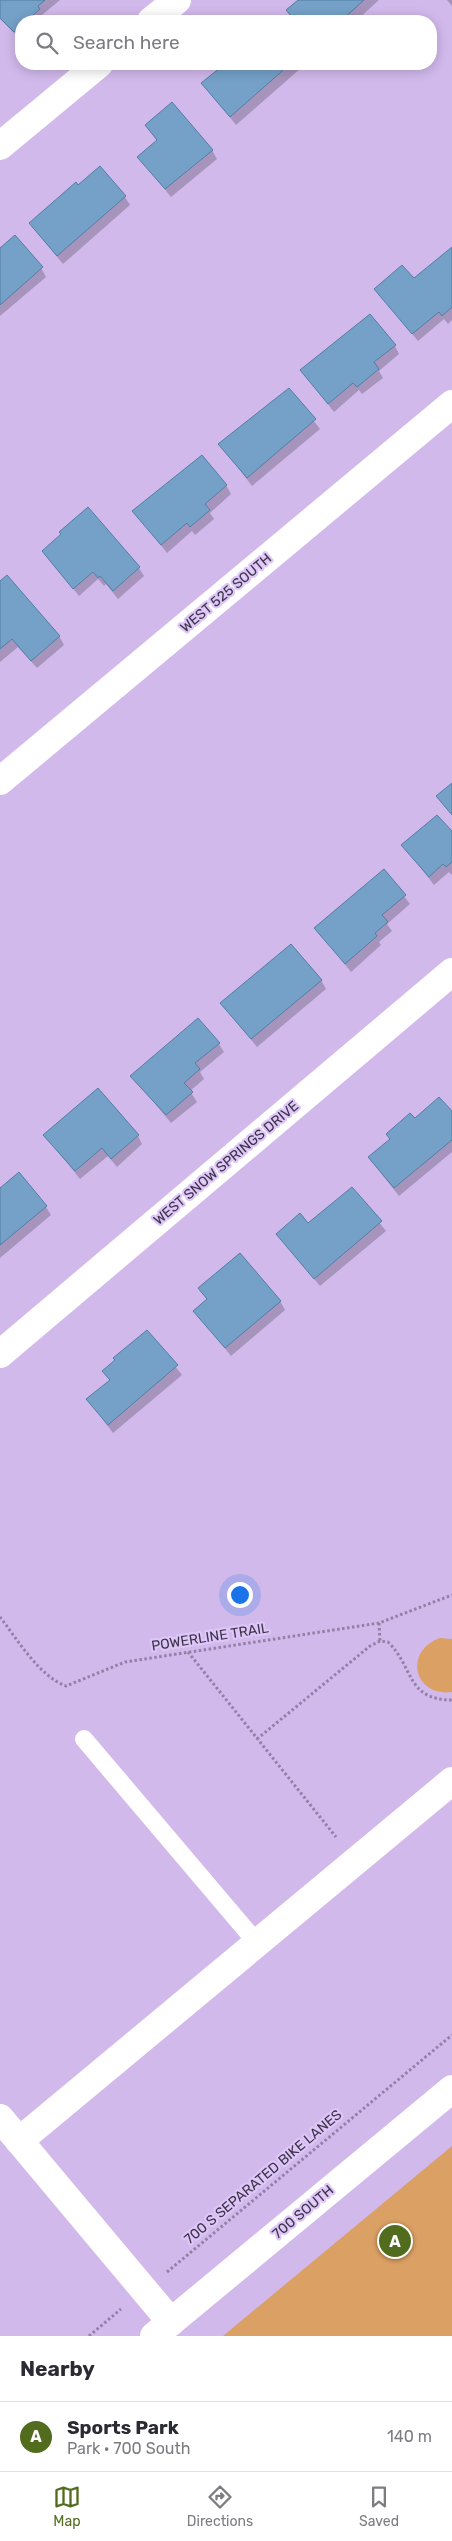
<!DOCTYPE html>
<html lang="en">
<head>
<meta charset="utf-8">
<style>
	:root { --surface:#fff; --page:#f2f2f3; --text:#2b2b33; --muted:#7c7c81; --line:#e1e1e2; --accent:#526c1e }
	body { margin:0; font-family:Rubik,sans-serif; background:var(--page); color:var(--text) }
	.you { position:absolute; left:239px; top:1594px; width:18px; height:18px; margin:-12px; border:4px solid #fff; border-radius:50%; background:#1a73e8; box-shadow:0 0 0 8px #1a73e833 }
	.badge { display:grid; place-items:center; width:32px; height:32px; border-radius:50%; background:var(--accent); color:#fff; font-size:16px; font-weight:700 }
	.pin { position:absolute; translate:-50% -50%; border:2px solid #fff; box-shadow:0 1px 5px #0006 }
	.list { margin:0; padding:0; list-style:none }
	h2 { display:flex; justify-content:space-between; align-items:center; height:65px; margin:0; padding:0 20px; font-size:21px }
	h2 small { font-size:16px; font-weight:400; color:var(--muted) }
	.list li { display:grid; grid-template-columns:32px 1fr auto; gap:15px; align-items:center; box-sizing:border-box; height:70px; padding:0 20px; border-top:1px solid var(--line) }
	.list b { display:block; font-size:19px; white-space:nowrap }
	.list p { margin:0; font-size:16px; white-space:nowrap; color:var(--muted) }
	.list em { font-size:16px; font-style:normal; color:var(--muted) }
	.icon { flex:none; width:28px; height:28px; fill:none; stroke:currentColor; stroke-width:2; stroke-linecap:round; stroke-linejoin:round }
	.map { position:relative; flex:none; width:452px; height:2336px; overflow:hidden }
	.search { position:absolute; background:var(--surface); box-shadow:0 2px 12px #0003; left:15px; right:15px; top:15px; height:55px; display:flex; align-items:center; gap:12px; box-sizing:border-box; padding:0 18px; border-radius:20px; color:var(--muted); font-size:19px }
	.sheet { height:135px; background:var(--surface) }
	nav { display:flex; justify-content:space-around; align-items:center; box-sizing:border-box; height:70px; border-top:1px solid var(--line); background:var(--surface); font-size:14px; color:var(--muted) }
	nav a { display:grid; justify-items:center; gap:2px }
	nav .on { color:var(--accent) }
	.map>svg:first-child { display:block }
</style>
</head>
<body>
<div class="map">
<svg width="452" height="2336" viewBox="0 0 452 2336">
	<rect width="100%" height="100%" fill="#d1b9ec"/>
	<!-- green -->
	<path fill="#dba064" d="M440,1638L452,1639V1692C414,1697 403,1651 440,1638Z
		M452,2146V2336H223Z"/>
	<!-- shadow -->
	<path fill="#0003" d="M0,0H60L42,15L44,18L41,21H21L20,39L0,19Z
		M300,0H379L356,21H294L288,11Z
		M447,0H452V6Z
		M227,64H298L301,68L236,125L203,84Z
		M146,125L212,150L217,159L171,197L139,157L157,141Z
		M78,187L125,197L130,205L63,264L30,224Z
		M452,248V320L448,324L444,319L418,341L376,289L413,280Z
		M0,250L41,268L46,277L0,316Z
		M395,346L399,354L379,371L383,378L362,394L359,390L334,412L302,370Z
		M289,389L320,429L252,486L220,444Z
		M226,485L231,494L210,513L214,519L195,535L192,531L167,553L134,511Z
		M44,552L139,568L144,576L118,599L106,584L104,586L98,579L79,596Z
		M0,583L59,636L64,645L37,668L18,647L0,662Z
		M452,833V875L449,872L434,885L403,845Z
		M384,870L410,904L387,924L392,931L379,942L381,945L351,972L316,928Z
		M321,980L326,989L257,1047L222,1004Z
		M219,1044L224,1052L200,1072L204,1079L190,1091L197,1102L171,1123L132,1076Z
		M452,1113V1152L399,1196L369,1158L414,1120Z
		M45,1135L138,1136L142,1144L117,1167L108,1156L80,1179Z
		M352,1188L386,1231L320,1286L277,1234L308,1225Z
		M0,1190L46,1207L51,1215L0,1258Z
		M200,1289L280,1301L285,1310L231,1356L195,1311L208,1300Z
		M147,1331L182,1375L113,1433L88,1400L110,1381L103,1371Z"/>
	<!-- building -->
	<path fill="#75a1c8" stroke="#537ea3" d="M0,0H45L38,6L40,9L26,21H21V25L14,32L0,18Z
		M298,0H364L341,21H295L286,10Z
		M225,64H290L230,117L201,83Z
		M172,102L213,150L165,189L137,157L157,140L145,125Z
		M100,166L126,196L57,256L29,223L76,182L78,185Z
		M15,235L43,267L0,305V248Z
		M452,247V307L442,316L439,312L412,334L374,289L402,265L414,278Z
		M370,314L396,345L374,362L379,369L357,387L353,383L328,404L300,370Z
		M289,388L316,419L247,478L218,444Z
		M202,455L227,485L205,504L210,510L190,527L187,523L161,545L132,511Z
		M88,507L140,567L113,591L100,576L98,578L93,572L73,589L42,551L61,534L59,532Z
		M7,575L60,636L31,661L12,639L0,649V581Z
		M452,783V815L436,796Z
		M437,815L452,831V862L446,867L443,864L429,877L401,845Z
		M384,869L406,895L382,915L388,922L375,933L377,936L345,964L314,928Z
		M291,944L322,980L251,1039L220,1003Z
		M198,1018L220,1043L195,1063L200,1069L184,1083L193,1092L166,1115L130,1076Z
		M98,1088L139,1135L111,1159L102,1148L75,1171L43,1135Z
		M439,1097L452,1111V1140L394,1188L368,1157L390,1139L386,1134L410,1113L415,1118Z
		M19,1172L47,1206L0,1245V1188Z
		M352,1187L382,1221L314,1279L276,1234L300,1213L308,1223Z
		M240,1253L281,1301L225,1348L193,1311L207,1299L198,1288Z
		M147,1330L178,1365L108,1425L86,1399L110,1380L102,1371L115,1360L113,1358Z"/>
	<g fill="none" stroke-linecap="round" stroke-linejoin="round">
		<!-- path -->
		<path stroke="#9280a6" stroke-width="3" stroke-dasharray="2.5 2.5" stroke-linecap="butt" d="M0,1617C17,1639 40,1677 66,1686L125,1662L379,1623L452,1595
			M379,1623L380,1641
			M188,1652L336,1837
			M257,1739L370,1646L380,1641L388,1642C414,1667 406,1700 452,1700
			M167,2272L452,2035
			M89,2336L121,2309"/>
		<!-- service -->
		<path stroke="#fff" stroke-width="18" d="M84,1739L257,1943"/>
		<!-- minor -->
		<path stroke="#fff" stroke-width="28" d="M151,21L177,0
			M0,146L99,64
			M0,781L452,404
			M0,1354L452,972
			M0,2118L171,2322
			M19,2141L452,1781"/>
		<!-- tertiary -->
		<path stroke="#fff" stroke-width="28" d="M154,2336L452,2089"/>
	</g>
	<g text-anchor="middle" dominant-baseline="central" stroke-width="4.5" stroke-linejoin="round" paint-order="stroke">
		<!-- street labels -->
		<g font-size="14" fill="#3c3347" stroke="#dec6f9">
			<text transform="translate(226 593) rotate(-40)">WEST 525 SOUTH</text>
			<text transform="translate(226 1163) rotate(-40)">WEST SNOW SPRINGS DRIVE</text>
			<text transform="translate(210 1637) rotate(-9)">POWERLINE TRAIL</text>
			<text transform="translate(263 2177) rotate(-40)">700 S SEPARATED BIKE LANES</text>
			<text transform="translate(303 2212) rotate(-40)">700 SOUTH</text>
		</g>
	</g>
</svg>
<div class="you"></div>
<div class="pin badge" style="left:395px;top:2241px">A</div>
<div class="search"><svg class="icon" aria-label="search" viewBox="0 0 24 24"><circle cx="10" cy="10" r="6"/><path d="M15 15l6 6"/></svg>Search here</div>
</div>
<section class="sheet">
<h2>Nearby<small></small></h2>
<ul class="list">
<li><span class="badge">A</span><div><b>Sports Park</b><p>Park · 700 South</p></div><em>140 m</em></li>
</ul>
</section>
<nav>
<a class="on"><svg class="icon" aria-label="map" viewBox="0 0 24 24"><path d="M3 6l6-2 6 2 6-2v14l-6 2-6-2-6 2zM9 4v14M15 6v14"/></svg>Map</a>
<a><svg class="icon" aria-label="directions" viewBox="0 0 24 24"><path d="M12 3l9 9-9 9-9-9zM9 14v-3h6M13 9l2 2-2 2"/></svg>Directions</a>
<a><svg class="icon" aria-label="saved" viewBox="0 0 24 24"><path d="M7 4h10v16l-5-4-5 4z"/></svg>Saved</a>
</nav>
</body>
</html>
